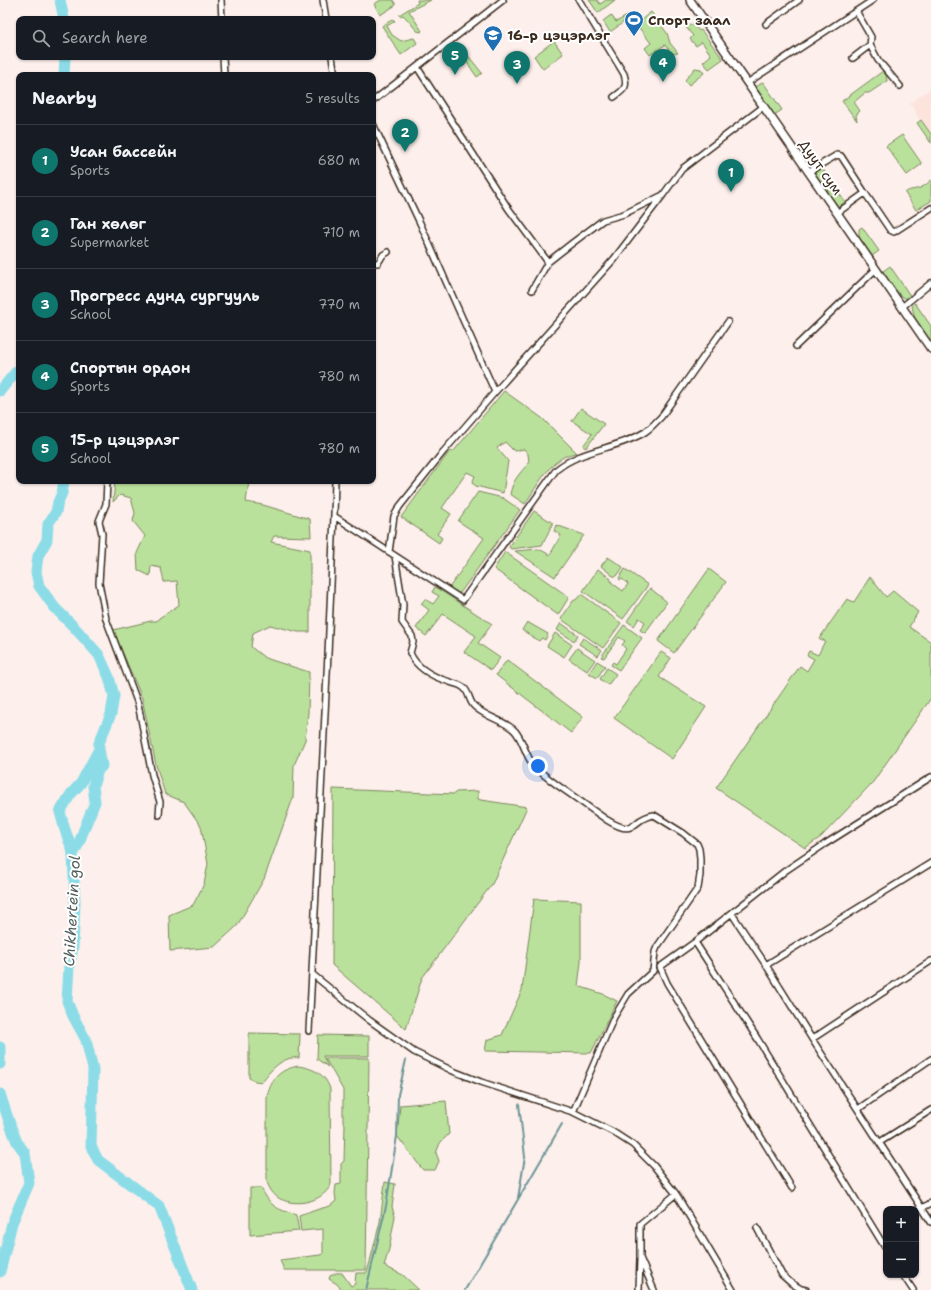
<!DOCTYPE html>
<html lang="en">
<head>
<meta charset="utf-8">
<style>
	:root { --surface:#171b24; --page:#20242c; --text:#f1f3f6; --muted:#9ea1a6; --line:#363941; --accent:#0f766e }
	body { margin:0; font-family:"Shantell Sans",sans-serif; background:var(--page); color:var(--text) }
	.controls { position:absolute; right:12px; bottom:12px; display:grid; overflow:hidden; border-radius:8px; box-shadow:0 1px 3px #0004 }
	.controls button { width:36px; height:36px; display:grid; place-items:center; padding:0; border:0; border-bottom:1px solid var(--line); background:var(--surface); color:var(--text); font:20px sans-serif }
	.you { position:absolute; left:538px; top:766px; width:14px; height:14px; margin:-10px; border:3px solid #fff; border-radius:50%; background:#1a73e8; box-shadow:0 0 0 6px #1a73e833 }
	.badge { display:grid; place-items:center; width:26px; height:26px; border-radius:50%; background:var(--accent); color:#fff; font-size:13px; font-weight:700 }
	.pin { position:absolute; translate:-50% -33px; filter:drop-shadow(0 1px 2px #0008) }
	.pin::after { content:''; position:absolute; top:21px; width:14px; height:12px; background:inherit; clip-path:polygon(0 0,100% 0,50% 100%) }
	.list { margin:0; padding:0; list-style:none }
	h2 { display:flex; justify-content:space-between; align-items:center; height:52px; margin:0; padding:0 16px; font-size:17px }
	h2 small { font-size:13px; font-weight:400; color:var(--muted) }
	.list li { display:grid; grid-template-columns:26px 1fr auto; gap:12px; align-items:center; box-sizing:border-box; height:72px; padding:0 16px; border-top:1px solid var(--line) }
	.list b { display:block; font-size:15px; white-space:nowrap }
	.list p { margin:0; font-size:13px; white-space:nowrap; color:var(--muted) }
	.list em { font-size:13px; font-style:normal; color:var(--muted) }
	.icon { flex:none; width:22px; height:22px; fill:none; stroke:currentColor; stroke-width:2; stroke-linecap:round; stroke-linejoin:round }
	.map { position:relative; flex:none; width:931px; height:1290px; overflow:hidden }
	.search { position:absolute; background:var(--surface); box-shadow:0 1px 3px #0004; left:16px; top:16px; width:360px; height:44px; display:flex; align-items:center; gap:10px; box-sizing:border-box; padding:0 14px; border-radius:8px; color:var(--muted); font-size:15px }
	.panel { position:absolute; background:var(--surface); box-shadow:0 1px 3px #0004; left:16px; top:72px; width:360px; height:412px; border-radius:8px }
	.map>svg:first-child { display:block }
</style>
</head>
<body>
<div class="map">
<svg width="931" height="1290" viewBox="0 0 931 1290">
	<rect width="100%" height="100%" fill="#fdefeb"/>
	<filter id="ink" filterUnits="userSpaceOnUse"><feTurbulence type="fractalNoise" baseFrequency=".025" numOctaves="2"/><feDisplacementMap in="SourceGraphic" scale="8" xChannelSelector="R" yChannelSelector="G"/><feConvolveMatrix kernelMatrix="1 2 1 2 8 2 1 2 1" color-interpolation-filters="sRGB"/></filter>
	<g filter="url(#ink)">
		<!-- built -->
		<path fill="#fce4dd" d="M931,88V133L915,113L916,112L910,103Z"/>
		<!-- green -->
		<path fill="#bae19c" stroke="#7a865d" d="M381,0H393L396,5L380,15L374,4Z
			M417,0H431L409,11L422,31L421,32L417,31L408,20L403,15L400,16L399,15L418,3Z
			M589,0H597L600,4L606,0H615L598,13Z
			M651,12L667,33L670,43L678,53L672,54L665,45L650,55L645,48L651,43L636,24Z
			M611,15L616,22L629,15L631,17L610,32L603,21Z
			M393,19L395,21L387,26L392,35L401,41L414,38L417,43L401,55L382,26Z
			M693,24L699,31L701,30L723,59L709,69L703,62L711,55L702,42L696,46L690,39L693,36L685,26Z
			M554,41L563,54L543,69L534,56Z
			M462,48L482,73L477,77L466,61L455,68L448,58Z
			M695,68L701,69L704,73L689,85L685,80Z
			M883,71L886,75L887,81L869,93H865L854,102L860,111L856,115L857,121L842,101Z
			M763,82L782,110L774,115L755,88Z
			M921,120L931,134V143L917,123Z
			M902,135L922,164L907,175L886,146Z
			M822,168L845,202L838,207L814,173Z
			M931,180V201L916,210L905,193C909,189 915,190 920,188C925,186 928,183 931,180Z
			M862,227L879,251L872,256L859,238V229Z
			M890,266L911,297L907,299L899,295L882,272Z
			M915,303L931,326V342L915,320L912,306Z
			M504,391L542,418L577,453C552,455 538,485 525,504L510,494C513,480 519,474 529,463L528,454L524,449L514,451L505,442L497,448L508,461L503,493L476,486L472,483L475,476L467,472L442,508L451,514L437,534L442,538L439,543L401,517L450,451L453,452Z
			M581,408L604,424L586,448L583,446L592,434L572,421Z
			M115,481H249L246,502L263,505L310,519L311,537L274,536L271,542L310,550V632H298L270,625L253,633L251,647L265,658L309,672L308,713L305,740L294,765L293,798L264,879L237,926L214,947L170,951L169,915L193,905L204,884L208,864L201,826L184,802L165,794L156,765L142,698L113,630L151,621H157L159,618L179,605L177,581L164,582L161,568L151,566L150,576L138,570L137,553L145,536L133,521L135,513L131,498L120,495L113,502Z
			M478,492L503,498L520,510L460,593H457L449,588L484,538L458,521Z
			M534,511L553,523L542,545L511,549L509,547Z
			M556,525L584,535L555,577L515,551L539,549L550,555L561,535L554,531Z
			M505,552L569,597L558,615L494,569Z
			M608,557L623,567L617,576H613L601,566Z
			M598,569L610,578L612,583L623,591L628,584L622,579L620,580L619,578L625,569L648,585L623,619L583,591Z
			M709,569L726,582L674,653L658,641Z
			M870,577L886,597L893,591L918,612L909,627L931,642V698L873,782L821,837L805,848L716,788L800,666L807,671L814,659L807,655L809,651L818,655L825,641L819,639L847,599L854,602Z
			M435,587L492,624L478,643L500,658L491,670L464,652L476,636L443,614L426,636L416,628L429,610L421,604L425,599L433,604L439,596L432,592Z
			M650,588L667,602L645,633L640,630L645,622L639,618L634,626L627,621Z
			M581,594L621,623L603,648L561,619L573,601L577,599Z
			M527,622L548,634L545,640L542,638L539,641L522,630Z
			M561,623L578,635L574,641L557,630Z
			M624,625L642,638L619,670L611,665L613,662L616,664L626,649L622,645L625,641L619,637L604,658L601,657Z
			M555,633L572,645L564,657L547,646Z
			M583,638L602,650L598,656L579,644Z
			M577,648L595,660L587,671L569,659Z
			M661,652L671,658L659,677L706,707L672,759L614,718Z
			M507,660L583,717L571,733L496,675Z
			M597,661L605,666L597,678L589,673Z
			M607,668L616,674L608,685L600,679Z
			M333,789L454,794L456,792L478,791V799L481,800L527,807L492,884L422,978L406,1029L332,965Z
			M534,899L581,901V962L578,986L603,994L617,1001L591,1053L485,1051L487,1040L502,1035L522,990Z
			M249,1033L300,1034L299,1058C284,1055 269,1071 262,1082L255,1081L249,1078Z
			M318,1035L369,1036V1056H323L328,1067L317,1059Z
			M325,1058H369L366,1270H284L280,1260L320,1255L323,1254V1229L301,1231L299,1216L319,1209L330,1206L336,1201L335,1193L336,1185L341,1184V1164L344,1161L345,1124L343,1123V1090Z
			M298,1066C312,1068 325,1073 330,1089L331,1184C323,1203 293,1208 277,1197C272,1193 269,1188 267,1182V1096C272,1078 279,1070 298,1066Z
			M446,1101L449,1134L440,1143L436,1153L439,1161L435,1170H423L397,1136L400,1105Z
			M385,1182L395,1184L392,1207L395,1216L389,1249L384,1266L403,1275L419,1290H342L337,1284L329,1279L330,1276L336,1273H342L351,1286L355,1284L356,1273H366L368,1269L380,1222Z
			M250,1188H261C272,1208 275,1208 296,1215L299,1231L250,1235Z"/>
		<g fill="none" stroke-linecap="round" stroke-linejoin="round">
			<!-- stream -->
			<path stroke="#6c9597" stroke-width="2" d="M518,1198L525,1157L519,1104
				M366,1290L386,1206L397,1136L398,1095L406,1060
				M465,1290L562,1124"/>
			<!-- river -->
			<path stroke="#8cdce8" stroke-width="11" d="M60,0L64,19
				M64,75L65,57
				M0,391L15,373L19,370
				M64,481L62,493L58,502L56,512L48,524L47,540L38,556L36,572L39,586L55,608L75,628L99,655L109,677L114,696L111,714L99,743V749L102,766L98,770L93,786L95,802L84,829L79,843L73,854L75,903L73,947L69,967L67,1001L73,1016L86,1040L93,1069L91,1146L98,1160L159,1206L192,1290
				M73,854L72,849L65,830L60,812L64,805L71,794L81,783L99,749
				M0,1047V1064
				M0,1094L11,1127L17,1142L25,1153L29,1183L12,1223L0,1272"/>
			<!-- street casing -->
			<g stroke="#3b2a1e" stroke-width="8">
				<path id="street" d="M221,0L222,19
					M323,0L326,19
					M579,0L624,74C628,87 625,89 614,97
					M766,24L799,0
					M870,45L878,60L900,86
					M223,57L224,75
					M332,57L335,75
					M853,58L870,45L871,37L856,11
					M417,67L508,208L548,262
					M747,83L873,0
					M373,101L503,0
					M373,124L420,223L495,392
					M808,172L837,155L841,156L865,193L837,213
					M865,193L890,230L894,232L931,208
					M373,263H378L383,255L388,252
					M532,290L548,262L571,244L603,220L624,214L663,195L682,169L763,107
					M902,307L931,283
					M796,346L876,269
					M107,481L106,504L99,521L102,534L99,583L106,619L138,704L152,775L160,802L159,815
					M334,516L463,600L556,470C581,449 618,449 645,432C651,428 656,422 661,417L728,322
					M389,552L394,516L400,506L444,451L495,392L614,259L663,195
					M395,556L403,605L402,622L412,636L413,642L410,653C417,669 433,677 450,682C454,684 460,684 464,688C469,692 469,701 474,706C486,718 505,720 515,731C523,740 525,754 532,763C540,773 550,780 560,787C576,798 591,809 607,820C638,839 630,818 654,815L683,833L697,844L699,849L700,858V875L698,888L657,947L655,952L653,971L628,994L614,1017L573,1112
					M732,914L766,965L812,1039L931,1222
					M695,942L757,1038L886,1249
					M766,965L931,863
					M312,974L369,1020L414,1052L453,1071L481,1082L573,1112L613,1132L633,1145L654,1166L676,1194L733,1290
					M309,1031L328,654L334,516L335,481
					M812,1039L931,961
					M858,1109L931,1059
					M880,1142L931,1110
					M792,1188L667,983L660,967L695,942L785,871L825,844L931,777
					M922,1208L931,1203
					M757,1228L782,1275L791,1283L801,1289L806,1290
					M903,1275L913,1290
					M639,1290L640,1259
					M654,1290L640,1258V1224L676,1194"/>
			</g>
			<!-- secondary casing -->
			<g stroke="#3b2a1e" stroke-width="10">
				<path id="secondary" d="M690,0L931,349"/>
			</g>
			<!-- street -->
			<use href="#street" stroke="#fff" stroke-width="5"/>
			<!-- secondary -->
			<use href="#secondary" stroke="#fff" stroke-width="7"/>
		</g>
	</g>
	<!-- icons -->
	<defs>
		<g id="stadium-pin" transform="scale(1)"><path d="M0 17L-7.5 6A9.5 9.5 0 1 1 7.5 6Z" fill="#1f6fb2" stroke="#fff"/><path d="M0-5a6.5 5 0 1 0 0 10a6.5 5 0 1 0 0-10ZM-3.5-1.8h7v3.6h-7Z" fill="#fff"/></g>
		<g id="school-pin" transform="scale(1)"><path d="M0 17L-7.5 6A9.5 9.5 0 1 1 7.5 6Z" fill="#1f6fb2" stroke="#fff"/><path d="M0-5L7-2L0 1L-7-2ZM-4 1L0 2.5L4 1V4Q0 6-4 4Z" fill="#fff"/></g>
	</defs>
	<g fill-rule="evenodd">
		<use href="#stadium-pin" x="634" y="20"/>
		<use href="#school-pin" x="493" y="35"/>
	</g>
	<g text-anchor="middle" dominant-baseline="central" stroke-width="4" stroke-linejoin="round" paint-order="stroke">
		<!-- poi labels -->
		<g font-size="14" font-weight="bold" fill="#3b2a1e" stroke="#fff" text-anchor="start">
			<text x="648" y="20">Спорт заал</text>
			<text x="507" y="35">16-р цэцэрлэг</text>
		</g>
		<!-- street labels -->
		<g font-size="14" fill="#3b2a1e" stroke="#fff">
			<text transform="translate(821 167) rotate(55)">Дуут сум</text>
		</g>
		<!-- water labels -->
		<g font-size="15" font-style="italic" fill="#535f5b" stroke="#fff">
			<text transform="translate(72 911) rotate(-87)">Chikhertein gol</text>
		</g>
	</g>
</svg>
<div class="controls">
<button>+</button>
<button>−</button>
</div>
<div class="you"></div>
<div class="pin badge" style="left:731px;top:192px">1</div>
<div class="pin badge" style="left:405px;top:152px">2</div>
<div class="pin badge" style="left:517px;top:84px">3</div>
<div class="pin badge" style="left:663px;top:82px">4</div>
<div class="pin badge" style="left:455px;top:75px">5</div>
<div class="search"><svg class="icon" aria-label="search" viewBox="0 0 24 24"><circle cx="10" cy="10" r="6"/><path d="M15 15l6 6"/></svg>Search here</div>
<section class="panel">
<h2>Nearby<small>5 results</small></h2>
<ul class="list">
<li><span class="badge">1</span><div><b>Усан бассейн</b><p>Sports</p></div><em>680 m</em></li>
<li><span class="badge">2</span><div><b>Ган хөлөг</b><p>Supermarket</p></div><em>710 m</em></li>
<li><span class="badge">3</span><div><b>Прогресс дунд сургууль</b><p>School</p></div><em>770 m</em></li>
<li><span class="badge">4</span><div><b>Спортын ордон</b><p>Sports</p></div><em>780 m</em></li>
<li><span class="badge">5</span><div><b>15-р цэцэрлэг</b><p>School</p></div><em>780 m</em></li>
</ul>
</section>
</div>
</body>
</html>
